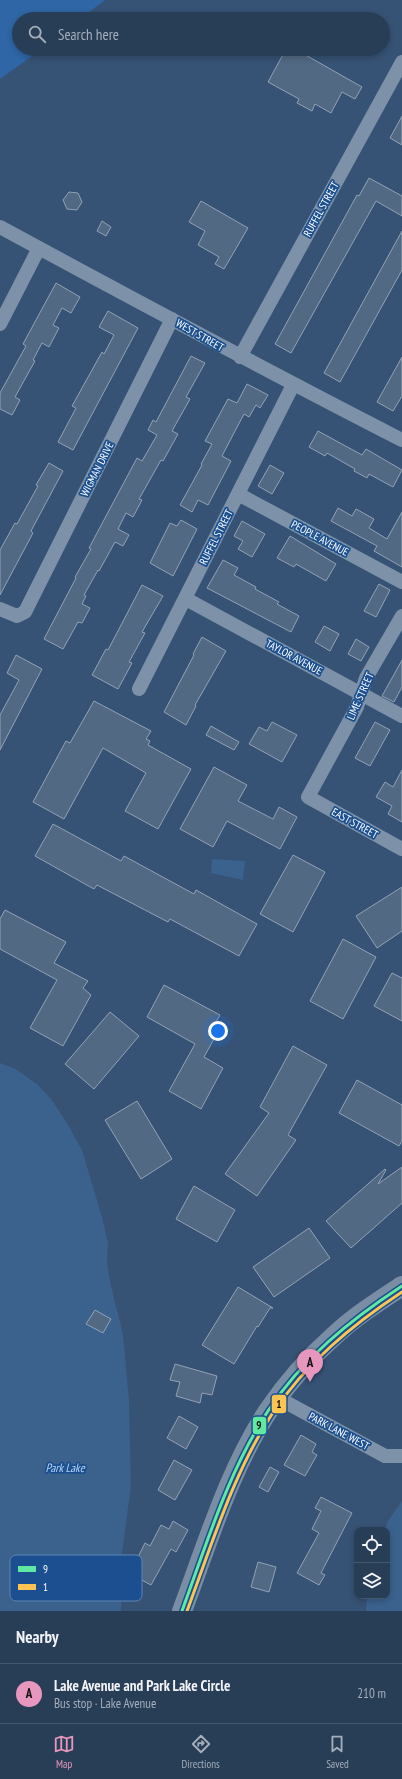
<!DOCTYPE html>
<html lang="en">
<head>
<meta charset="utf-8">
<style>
	:root { --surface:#283e57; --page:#344961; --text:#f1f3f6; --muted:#a5aeba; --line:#44576d; --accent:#e797bd }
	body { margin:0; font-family:"PT Sans Narrow",sans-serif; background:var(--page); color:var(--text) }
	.controls { position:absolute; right:12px; bottom:12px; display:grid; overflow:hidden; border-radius:8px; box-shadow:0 2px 6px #0003 }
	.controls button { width:36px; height:36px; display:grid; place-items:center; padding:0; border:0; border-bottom:1px solid var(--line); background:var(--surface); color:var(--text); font:20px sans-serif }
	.you { position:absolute; left:218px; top:1031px; width:14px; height:14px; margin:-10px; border:3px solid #fff; border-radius:50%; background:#1a73e8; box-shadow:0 0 0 6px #1a73e833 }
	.badge { display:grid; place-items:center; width:26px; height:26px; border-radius:50%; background:var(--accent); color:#111; font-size:13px; font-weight:700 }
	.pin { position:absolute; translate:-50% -33px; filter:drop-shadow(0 1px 2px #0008) }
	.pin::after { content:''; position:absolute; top:21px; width:14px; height:12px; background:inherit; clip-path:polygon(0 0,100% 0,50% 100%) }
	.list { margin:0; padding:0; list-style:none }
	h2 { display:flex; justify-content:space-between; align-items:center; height:52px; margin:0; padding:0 16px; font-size:17px }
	h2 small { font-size:13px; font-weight:400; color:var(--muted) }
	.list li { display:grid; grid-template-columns:26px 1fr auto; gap:12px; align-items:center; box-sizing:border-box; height:60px; padding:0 16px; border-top:1px solid var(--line) }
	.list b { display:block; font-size:15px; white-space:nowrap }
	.list p { margin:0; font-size:13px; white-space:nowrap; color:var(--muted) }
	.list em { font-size:13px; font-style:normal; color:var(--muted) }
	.icon { flex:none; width:22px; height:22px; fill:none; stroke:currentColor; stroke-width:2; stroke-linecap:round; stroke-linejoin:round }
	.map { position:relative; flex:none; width:402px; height:1611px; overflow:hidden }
	.search { position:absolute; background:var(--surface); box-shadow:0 2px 6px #0003; left:12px; right:12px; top:12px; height:44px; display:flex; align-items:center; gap:10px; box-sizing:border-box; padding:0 14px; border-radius:22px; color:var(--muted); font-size:15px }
	.sheet { height:112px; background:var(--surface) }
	nav { display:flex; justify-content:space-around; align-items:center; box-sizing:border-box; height:56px; border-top:1px solid var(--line); background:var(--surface); font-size:11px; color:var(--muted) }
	nav a { display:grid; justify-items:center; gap:2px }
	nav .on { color:var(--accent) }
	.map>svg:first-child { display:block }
</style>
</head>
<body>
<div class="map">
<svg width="402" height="1611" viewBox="0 0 402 1611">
	<rect width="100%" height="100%" fill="#365274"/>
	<!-- green -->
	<path fill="#2f66a5" d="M0,0H105L80,19H19V49H42L0,79Z"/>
	<!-- water -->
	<path fill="#3b618d" d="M212,859L245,861L243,880L211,873Z
		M0,1063L14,1068L37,1084L51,1099L67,1123L82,1150L102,1217L108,1243L107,1264L111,1286L123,1334L129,1401L131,1486L122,1553L121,1611H0Z
		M402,1501V1611H366L367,1596H387V1530H385L388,1521Z"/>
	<!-- building -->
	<path fill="#526984" stroke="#92a2b6" d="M286,49H295L362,87L355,99L342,92L331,113L315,104L312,111L297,103L299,99L268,82Z
		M402,116V145L390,138Z
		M369,178L402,196V216L376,201L291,353L275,344L357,195L359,196Z
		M69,192L78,193L82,202L77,210L67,209L63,200Z
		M201,201L248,228L224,269L215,264L219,257L198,245L205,231L189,222Z
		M102,221L111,227L106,236L97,231Z
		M402,231V270L340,382L324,373Z
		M56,283L80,297L71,313L62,308L53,325L59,328L49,347L42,343L33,360L35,361L15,397L20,400L12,415L0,409V393L26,346L23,344Z
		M108,311L138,328L73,450L58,442L76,408L72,406L102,352L104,354L114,335L99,327Z
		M191,356L205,363L186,397L190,399L172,431L178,434L163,461L161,460L139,499L142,500L133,517L126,513L118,529L129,535L123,546L115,542L99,571L98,570L84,595L86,596L82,604L90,608L82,623L78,622L63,649L44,639L76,578L75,577L91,549L89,548L137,458L142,461L157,435L148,430L153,420L156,422Z
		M402,357V396L393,411L377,402Z
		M247,384L268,395L260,408L256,405L249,417L244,414L234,433L222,456L231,461L208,505L198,500L192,512L180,505L202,465L201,464L212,444L205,441L228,399L237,403Z
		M318,431L362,455L366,449L402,470L393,487L369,474L367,478L354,471L355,469L327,453L325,456L309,447Z
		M49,463L63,471L31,531L33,533L0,595V550L15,523L17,524L38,486L36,485Z
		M270,465L284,473L272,494L258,486Z
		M338,508L352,516L356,509L374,519L369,528L387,539L402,512V567L374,551L377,546L331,521Z
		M181,520L197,529L173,576L150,563L170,523L177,526Z
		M242,521L265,534L252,557L238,549L243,541L234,536Z
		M290,536L336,564L326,581L296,564L294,567L277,558Z
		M223,560L238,568L234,575L256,587L255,589L279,602L277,604L299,616L291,632L207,588Z
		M379,584L390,590L376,617L364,611Z
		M142,585L163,596L142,632L145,633L129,662L132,663L118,689L92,675L106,649L108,650Z
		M324,626L339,634L330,651L315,642Z
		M202,637L226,651L195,705L196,706L186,725L164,712L194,655L193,654Z
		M356,639L369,647L361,661L348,654Z
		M16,655L42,669L0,750V715L19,680L7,673Z
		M402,660V687L394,702L382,696Z
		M94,701L151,731L146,739L150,741L148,745L191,769L158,829L125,811L146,773L103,748L64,819L33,802L66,741L70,743Z
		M272,722L297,735L282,762L249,744L259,727L267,731Z
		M375,722L390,730L370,766L355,758Z
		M211,726L239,742L234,750L206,735Z
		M214,767L247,785L238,801L273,819L279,807L297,817L280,849L227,821L213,847L180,829Z
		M402,770V822L388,814L392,806L376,797L385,782L393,787Z
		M53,824L121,861L124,856L194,894L196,890L257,924L239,956L170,919L168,922L97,885L94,889L35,856Z
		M293,855L325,872L293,932L260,914Z
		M402,887V931L377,948L356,916Z
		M5,910L66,942L54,963L88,981L83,988L91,995L63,1046L30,1028L57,980L0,949V919Z
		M343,939L376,957L343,1019L310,1001Z
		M392,973L402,978V1021L374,1006Z
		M164,985L220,1015L213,1027L219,1030L204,1057L223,1068L201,1109L169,1091L195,1044L147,1017Z
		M110,1012L139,1036L94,1089L65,1064Z
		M293,1046L327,1065L288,1135L296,1140L257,1196L225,1174L269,1113L260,1107Z
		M357,1080L402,1105V1141L399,1146L339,1113Z
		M137,1101L172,1159L141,1179L105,1120Z
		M402,1167V1203L351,1248L326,1221L385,1169L386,1170L378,1184Z
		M194,1186L235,1210L217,1242L176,1219Z
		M309,1228L330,1258L274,1297L253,1267Z
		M238,1287L273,1308H270L258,1327L257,1326L234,1364L202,1345Z
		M95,1310L111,1319L103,1333L86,1324Z
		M175,1364L217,1376L212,1395L202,1393L200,1403L176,1396L180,1382L170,1380Z
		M179,1416L198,1427L186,1449L167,1438Z
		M301,1435L316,1444L312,1452L317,1455L305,1476L284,1465Z
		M174,1460L192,1470L175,1500L158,1490Z
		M270,1467L279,1472L268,1492L259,1487Z
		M321,1497L352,1513L321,1573L325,1575L319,1585L297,1573L319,1533L312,1529L321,1511L315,1508Z
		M173,1521L188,1530L176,1552L171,1549L151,1585L136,1577L141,1566L135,1563L145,1543L150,1546L161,1525L169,1529Z
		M258,1562L276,1567L269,1592L251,1587Z"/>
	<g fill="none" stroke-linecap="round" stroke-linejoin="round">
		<!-- street -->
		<path stroke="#7d92a8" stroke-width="14" d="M0,227C133,299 267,371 402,440
			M0,324L39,248
			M240,357L402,62
			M238,494L402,582
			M186,599L402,716
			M0,609L17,616L25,612L172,319
			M402,616L366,678L357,707L308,797L402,849
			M139,689L293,385
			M278,1398L385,1456H402"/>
		<!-- secondary -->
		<path stroke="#798da4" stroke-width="20" d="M182,1611C207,1545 229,1470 268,1411C287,1383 309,1358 334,1336C354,1317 379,1301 402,1286"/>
		<!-- bus-1 casing -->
		<g stroke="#1b4f8f" stroke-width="6">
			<path id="bus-1" d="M182,1611C207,1543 228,1472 268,1411C302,1359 350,1320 402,1286"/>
		</g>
		<!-- bus-2 casing -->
		<g stroke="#1b4f8f" stroke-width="6">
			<path id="bus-2" d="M187,1611C212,1544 233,1474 272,1414C306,1363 352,1325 402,1292"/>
		</g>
		<!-- bus-1 -->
		<use href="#bus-1" stroke="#60e9a3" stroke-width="3"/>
		<!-- bus-2 -->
		<use href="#bus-2" stroke="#fcc553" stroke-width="3"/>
	</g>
	<g text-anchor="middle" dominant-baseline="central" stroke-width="3.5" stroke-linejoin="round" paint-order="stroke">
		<!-- street labels -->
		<g font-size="11" fill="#fff" stroke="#1b4f8f">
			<text transform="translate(321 209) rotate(-61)">RUFFEL STREET</text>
			<text transform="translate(200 335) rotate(30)">WEST STREET</text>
			<text transform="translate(97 469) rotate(-63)">WIGMAN DRIVE</text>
			<text transform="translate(216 537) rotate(-63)">RUFFEL STREET</text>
			<text transform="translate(320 538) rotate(28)">PEOPLE AVENUE</text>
			<text transform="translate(294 657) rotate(28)">TAYLOR AVENUE</text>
			<text transform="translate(360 696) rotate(-66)">LIME STREET</text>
			<text transform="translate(355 823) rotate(29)">EAST STREET</text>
			<text transform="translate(339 1431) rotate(28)">PARK LANE WEST</text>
		</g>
		<!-- water labels -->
		<g font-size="12" font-style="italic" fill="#b5d3f5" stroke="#1b4f8f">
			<text x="65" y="1467">Park Lake</text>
		</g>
	</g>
	<!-- legend -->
	<rect x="10" y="1555" width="132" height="46" rx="6" fill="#1b4f8f" stroke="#5f84b1" stroke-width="1"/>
	<rect x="18" y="1566" width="18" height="6" fill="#60e9a3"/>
	<rect x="18" y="1584" width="18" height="6" fill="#fcc553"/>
	<g font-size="11" fill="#fff">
		<text x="43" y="1573">9</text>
		<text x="43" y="1591">1</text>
	</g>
	<g stroke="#1b4f8f" stroke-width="1.5">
		<rect x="271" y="1394" width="16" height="20" rx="4" fill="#fcc553"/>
		<rect x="252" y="1416" width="15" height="19" rx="4" fill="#60e9a3"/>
	</g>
	<g font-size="11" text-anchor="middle" font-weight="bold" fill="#111">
		<text x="279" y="1408">1</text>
		<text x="259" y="1429">9</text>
	</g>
</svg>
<div class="controls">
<button><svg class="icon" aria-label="locate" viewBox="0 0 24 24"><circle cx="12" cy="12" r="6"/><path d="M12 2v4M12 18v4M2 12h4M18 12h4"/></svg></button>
<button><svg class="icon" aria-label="layers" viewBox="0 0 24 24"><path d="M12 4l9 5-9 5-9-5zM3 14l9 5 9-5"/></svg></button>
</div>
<div class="you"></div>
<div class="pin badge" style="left:310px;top:1382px">A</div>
<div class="search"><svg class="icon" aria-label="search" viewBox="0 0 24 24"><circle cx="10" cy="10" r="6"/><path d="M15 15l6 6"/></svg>Search here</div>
</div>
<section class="sheet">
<h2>Nearby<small></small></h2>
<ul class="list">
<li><span class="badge">A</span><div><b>Lake Avenue and Park Lake Circle</b><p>Bus stop · Lake Avenue</p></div><em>210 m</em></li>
</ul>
</section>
<nav>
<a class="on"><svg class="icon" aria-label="map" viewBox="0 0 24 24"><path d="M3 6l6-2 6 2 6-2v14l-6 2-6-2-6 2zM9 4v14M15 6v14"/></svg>Map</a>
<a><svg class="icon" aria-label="directions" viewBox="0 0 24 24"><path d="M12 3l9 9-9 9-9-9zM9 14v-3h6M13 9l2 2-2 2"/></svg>Directions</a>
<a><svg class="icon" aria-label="saved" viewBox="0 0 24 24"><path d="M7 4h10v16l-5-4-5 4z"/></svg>Saved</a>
</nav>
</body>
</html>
